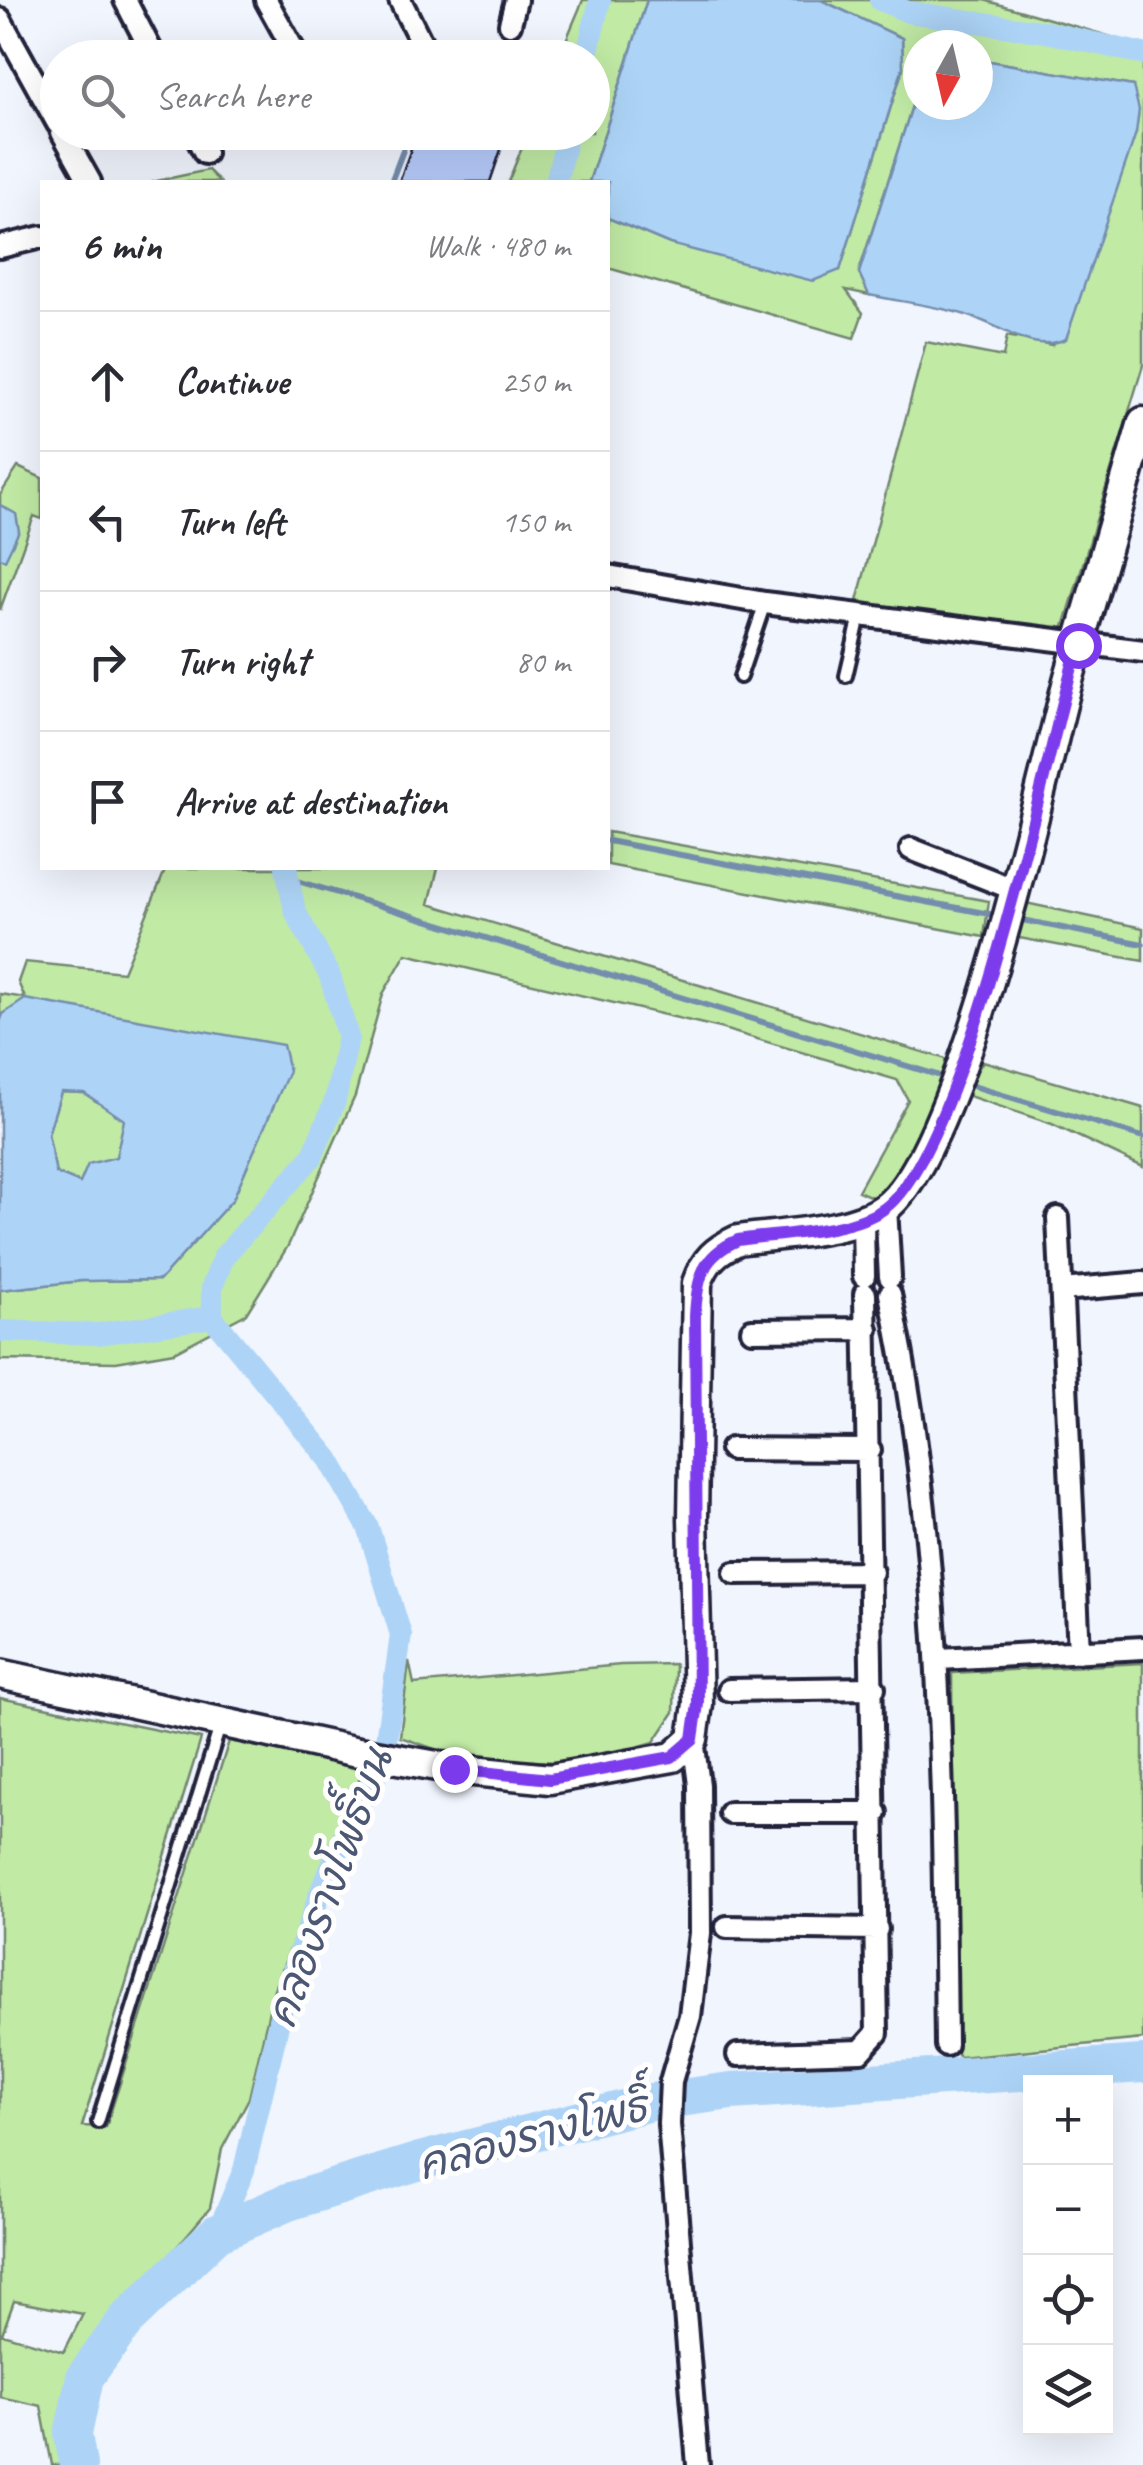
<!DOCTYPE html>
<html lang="en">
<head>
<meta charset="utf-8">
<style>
	:root { --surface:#fff; --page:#f2f2f3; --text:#2b2b33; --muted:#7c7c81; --line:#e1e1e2 }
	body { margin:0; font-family:Caveat,"Playpen Sans Thai",sans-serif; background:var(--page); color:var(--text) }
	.controls { position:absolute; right:30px; bottom:30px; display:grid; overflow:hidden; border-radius:0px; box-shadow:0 10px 40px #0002 }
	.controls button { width:90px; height:90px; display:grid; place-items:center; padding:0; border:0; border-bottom:2px solid var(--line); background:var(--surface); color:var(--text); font:50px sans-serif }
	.compass { position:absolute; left:903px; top:30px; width:90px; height:90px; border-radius:50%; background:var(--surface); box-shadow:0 10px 40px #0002; rotate:188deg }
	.stop { position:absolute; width:30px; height:30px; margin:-22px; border:8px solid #7c3aed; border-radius:50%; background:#fff }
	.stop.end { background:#7c3aed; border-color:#fff; box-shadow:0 2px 10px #0008 }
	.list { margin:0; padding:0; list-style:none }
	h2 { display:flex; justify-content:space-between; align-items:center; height:130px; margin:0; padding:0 40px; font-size:42px }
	h2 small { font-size:32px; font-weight:400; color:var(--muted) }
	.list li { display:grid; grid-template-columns:65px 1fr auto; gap:30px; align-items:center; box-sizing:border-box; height:140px; padding:0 40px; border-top:2px solid var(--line) }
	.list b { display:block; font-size:38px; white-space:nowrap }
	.list em { font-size:32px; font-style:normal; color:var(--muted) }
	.icon { flex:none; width:55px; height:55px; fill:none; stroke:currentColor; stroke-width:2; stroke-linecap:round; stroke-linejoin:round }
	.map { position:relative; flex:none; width:1143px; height:2465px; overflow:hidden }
	.search { position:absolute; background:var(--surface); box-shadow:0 10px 40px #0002; left:40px; top:40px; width:570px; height:110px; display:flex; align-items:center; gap:25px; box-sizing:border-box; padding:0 35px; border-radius:55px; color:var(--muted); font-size:38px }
	.panel { position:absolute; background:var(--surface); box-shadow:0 10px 40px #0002; left:40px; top:180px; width:570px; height:690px; border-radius:0px }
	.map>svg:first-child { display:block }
</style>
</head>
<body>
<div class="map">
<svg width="1143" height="2465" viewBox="0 0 1143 2465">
	<rect width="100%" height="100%" fill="#f1f5fe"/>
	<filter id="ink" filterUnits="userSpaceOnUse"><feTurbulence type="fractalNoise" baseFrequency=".01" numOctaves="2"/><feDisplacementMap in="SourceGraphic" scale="20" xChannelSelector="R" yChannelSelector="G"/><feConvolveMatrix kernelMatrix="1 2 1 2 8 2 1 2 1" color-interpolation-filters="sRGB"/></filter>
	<g filter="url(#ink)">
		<!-- green -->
		<path fill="#c1eaa5" stroke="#728670" stroke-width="2.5" fill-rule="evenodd" d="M583,0H647L589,182H508L528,133L592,132V58L559,57Z
			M821,0H984L1143,46V365L1063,630L1050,634L857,601L926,342L1003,357L1007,336L1052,345L1133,86L978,59V45H918V87L859,272L869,295L846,290L863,313L854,338L608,268V218L670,244L840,270L903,68L902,38Z
			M208,170L220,182H152Z
			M18,467L42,478V519L34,516L0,610V558L5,559L16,515L0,505V495Z
			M608,832L989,901L984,937L608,865Z
			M166,868H438L429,904L943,1058L951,1065L904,1170L874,1198L858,1191L908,1100L897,1080L716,1027L406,954L383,994L355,1096L288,1246L246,1314L174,1352L116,1362L0,1360V1290L81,1281L160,1280L233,1199L3,1014L0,1022V994L25,998L18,982L25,962L123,972Z
			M1021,902L1143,928V961L1014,937Z
			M983,1061L1143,1108V1167L1052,1124L963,1094Z
			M61,1092L84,1093L125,1120L116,1157L80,1183L56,1174L48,1134Z
			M409,1661L414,1684L621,1665L675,1664L674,1712L654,1742L582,1763L461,1758L400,1737Z
			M1143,1663V2039L959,2057L955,2049L952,1673Z
			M0,1698L201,1739L82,2126L106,2127L229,1741L364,1768L274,1989L249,2098L222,2149L210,2208L94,2344L72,2385L65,2439L71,2465H52L41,2406L0,2397ZM14,2301L83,2314L64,2352L2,2334Z"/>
		<!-- water -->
		<path fill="#add4f7" stroke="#758dac" stroke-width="2.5" fill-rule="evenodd" d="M647,0H821L902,38L903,67L840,270L813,281L670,244L608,218V182H589Z
			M978,59L1133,86L1139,110L1136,133L1066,339C1036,352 1011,333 985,322C950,307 906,303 869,295L859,273L918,87V105H978Z
			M0,505L16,514L19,531L5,560L0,558Z
			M25,999L283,1045L289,1071L233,1199L160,1280L81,1281L0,1290V1022L3,1014ZM61,1092L84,1093L124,1120L116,1157L88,1164L80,1183L56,1173L48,1134Z"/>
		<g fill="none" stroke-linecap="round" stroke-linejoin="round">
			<!-- stream -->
			<path stroke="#758dac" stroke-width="6" d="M391,182L410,132
				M608,841L1000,916
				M288,878L937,1075
				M1017,919L1143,944
				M973,1086L1143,1137"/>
			<!-- canal -->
			<path stroke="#add4f7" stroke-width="22" d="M880,0L908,12L1046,32L1143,54
				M586,58L600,0
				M556,182L568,132
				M0,1331L98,1334L212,1317
				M217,2233L244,2170L286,1991L320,1893L354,1813L383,1762L401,1635L368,1527L329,1459L212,1317V1287L224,1256L312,1157L335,1101L348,1037L330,976L295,911L286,868"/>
			<!-- river -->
			<path stroke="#add4f7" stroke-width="38" d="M78,2465L73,2434L85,2377L127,2319L217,2233L288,2202L420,2161L651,2102L731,2091L1143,2064"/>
		</g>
		<!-- building -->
		<path fill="#b7cbfb" stroke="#22223b" stroke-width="2.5" d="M417,132H507L490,182H399Z"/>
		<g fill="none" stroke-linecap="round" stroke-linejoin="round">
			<!-- lane casing -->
			<g stroke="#22223b" stroke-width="18">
				<path id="lane" d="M846,676L860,616
					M740,677L765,603
					M98,2122L220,1726"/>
			</g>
			<!-- street casing -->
			<g stroke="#22223b" stroke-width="28">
				<path id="street" d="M125,0L155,58
					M266,0L298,58
					M400,0L429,58
					M0,19L58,124
					M510,24L516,0
					M62,132L90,182
					M194,132L205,153
					M0,247L42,237
					M608,576L765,603L1143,651
					M911,849L1013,889
					M886,1207L890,1277
					M1058,1218L1079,1652
					M863,1220L864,1276
					M1062,1290L1143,1283
					M890,1294C943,1542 943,1792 946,2045
					M752,1330L867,1329
					M731,1449L870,1450
					M735,1573L872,1572
					M939,1659L1143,1648
					M729,1690L874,1688
					M693,1739L699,1785L700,1933L690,2016L671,2081L669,2124L698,2465
					M730,1813H876
					M727,1927L877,1929
					M738,2055L861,2051L877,2033L865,1294"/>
			</g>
			<!-- secondary casing -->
			<g stroke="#22223b" stroke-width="35">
				<path id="secondary" d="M0,1674L353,1751L454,1769L550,1779L673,1757L693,1739L698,1704L693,1518L697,1283C705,1260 716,1250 738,1240C779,1234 852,1232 885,1208C962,1151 1041,781 1069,677C1093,592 1118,507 1143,422"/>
			</g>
			<!-- lane -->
			<use href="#lane" stroke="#fff" stroke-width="10"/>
			<!-- street -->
			<use href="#street" stroke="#fff" stroke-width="20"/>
			<!-- secondary -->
			<use href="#secondary" stroke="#fff" stroke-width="28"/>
		</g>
	</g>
	<g fill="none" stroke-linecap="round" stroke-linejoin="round" filter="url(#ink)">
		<!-- route -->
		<path stroke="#7c3aed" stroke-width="12" d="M454,1769L550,1779L672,1757L693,1739L698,1704L695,1316C697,1278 702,1256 738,1240C779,1234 853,1232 885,1208C965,1148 1046,756 1078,645"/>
	</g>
	<g text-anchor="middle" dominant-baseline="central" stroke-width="10" stroke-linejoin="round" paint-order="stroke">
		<!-- water labels -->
		<g font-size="42" font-style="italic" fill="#4c5773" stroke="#fff">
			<text transform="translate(330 1888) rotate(-70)">คลองรางโพธิ์บน</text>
			<text transform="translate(533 2136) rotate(-15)">คลองรางโพธิ์</text>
		</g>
	</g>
</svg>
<div class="controls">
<button>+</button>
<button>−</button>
<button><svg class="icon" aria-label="locate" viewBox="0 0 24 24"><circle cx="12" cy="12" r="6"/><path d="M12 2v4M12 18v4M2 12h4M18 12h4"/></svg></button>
<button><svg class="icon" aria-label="layers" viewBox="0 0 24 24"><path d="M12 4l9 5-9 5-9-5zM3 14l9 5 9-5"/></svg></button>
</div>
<svg class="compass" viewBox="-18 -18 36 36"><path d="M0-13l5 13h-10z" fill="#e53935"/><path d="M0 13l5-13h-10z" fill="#7c7c81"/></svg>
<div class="stop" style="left:1078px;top:645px"></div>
<div class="stop end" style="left:454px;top:1769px"></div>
<div class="search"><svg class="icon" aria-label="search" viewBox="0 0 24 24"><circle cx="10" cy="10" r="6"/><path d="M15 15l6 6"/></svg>Search here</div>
<section class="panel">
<h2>6 min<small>Walk · 480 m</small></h2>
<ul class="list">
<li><svg class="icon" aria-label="ahead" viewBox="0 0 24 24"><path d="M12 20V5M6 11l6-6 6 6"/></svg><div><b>Continue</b></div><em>250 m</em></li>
<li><svg class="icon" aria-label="left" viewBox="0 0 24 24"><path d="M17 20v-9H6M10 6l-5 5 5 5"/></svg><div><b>Turn left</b></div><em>150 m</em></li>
<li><svg class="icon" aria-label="right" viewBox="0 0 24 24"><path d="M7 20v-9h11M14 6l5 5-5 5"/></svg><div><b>Turn right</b></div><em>80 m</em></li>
<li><svg class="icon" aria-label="arrive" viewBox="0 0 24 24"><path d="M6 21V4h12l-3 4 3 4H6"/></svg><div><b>Arrive at destination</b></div></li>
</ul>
</section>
</div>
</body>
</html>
